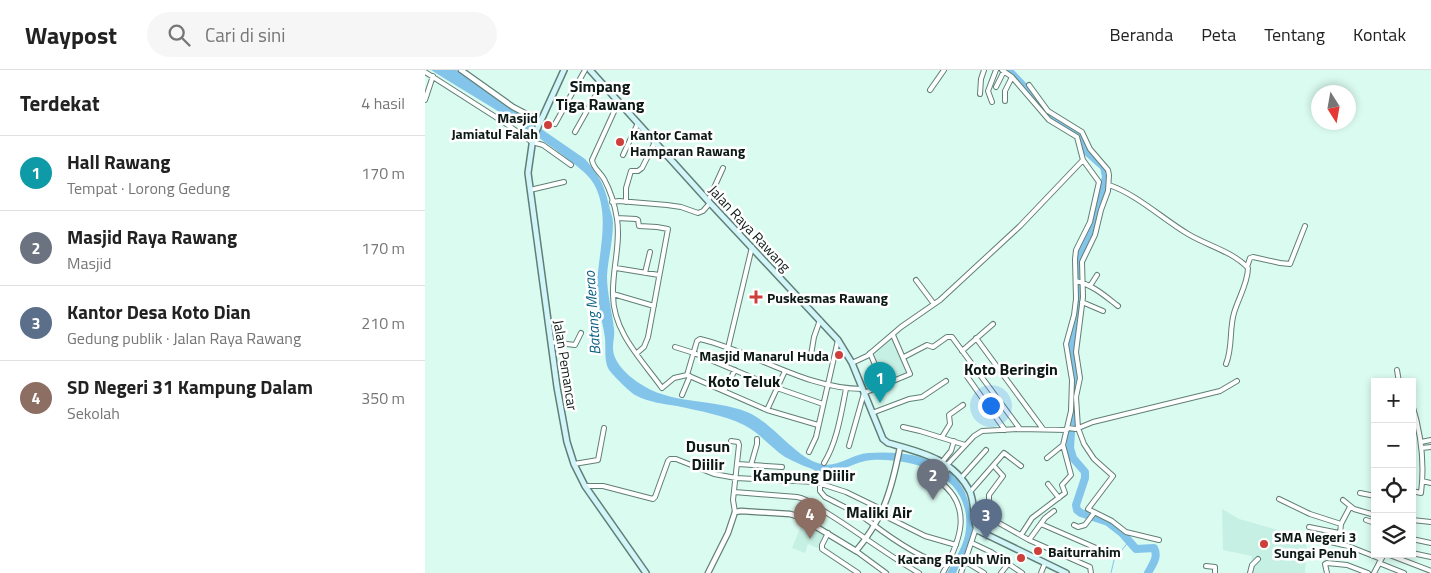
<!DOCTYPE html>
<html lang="id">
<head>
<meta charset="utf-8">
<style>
	:root { --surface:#fff; --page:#f6f6f6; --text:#222; --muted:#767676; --line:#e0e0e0; --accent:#0f766e }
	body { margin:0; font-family:"Titillium Web",sans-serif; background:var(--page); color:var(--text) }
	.controls { position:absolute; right:15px; bottom:15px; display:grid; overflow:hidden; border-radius:0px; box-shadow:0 2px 8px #0003 }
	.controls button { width:45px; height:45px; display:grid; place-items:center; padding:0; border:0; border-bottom:1px solid var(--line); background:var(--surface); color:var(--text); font:25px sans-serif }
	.compass { position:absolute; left:886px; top:15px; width:45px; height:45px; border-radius:50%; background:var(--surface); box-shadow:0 2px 8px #0003; rotate:169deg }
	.you { position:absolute; left:565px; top:335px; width:18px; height:18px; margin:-12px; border:4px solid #fff; border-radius:50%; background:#1a73e8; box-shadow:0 0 0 8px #1a73e833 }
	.badge { display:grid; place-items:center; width:32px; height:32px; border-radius:50%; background:var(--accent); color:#fff; font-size:16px; font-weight:700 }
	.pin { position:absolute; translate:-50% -41px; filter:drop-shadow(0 1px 2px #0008) }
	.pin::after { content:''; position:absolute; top:26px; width:18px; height:15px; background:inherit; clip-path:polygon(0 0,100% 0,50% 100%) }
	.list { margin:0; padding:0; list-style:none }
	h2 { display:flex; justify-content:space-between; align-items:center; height:65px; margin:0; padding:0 20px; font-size:21px }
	h2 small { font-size:16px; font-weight:400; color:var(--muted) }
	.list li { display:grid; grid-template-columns:32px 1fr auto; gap:15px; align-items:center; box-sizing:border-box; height:75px; padding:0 20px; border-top:1px solid var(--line) }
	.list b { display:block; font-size:19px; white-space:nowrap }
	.list p { margin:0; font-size:16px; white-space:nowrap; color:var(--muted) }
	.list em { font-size:16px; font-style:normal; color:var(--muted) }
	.icon { flex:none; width:28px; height:28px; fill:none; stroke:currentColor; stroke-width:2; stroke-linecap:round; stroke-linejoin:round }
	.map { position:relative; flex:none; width:1006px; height:503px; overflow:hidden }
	header { display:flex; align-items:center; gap:30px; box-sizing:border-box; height:70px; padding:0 25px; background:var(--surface); border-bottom:1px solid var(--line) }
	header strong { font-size:24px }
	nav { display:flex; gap:28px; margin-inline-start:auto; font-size:18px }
	.search { width:350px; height:45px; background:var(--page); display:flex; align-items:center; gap:12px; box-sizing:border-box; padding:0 18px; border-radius:28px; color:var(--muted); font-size:19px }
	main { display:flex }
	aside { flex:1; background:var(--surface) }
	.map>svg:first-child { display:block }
</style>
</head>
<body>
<header>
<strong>Waypost</strong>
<div class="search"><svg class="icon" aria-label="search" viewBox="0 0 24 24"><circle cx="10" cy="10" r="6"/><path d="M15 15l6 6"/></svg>Cari di sini</div>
<nav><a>Beranda</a><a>Peta</a><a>Tentang</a><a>Kontak</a></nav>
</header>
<main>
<aside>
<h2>Terdekat<small>4 hasil</small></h2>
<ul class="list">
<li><span class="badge" style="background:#0f9aa8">1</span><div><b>Hall Rawang</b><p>Tempat · Lorong Gedung</p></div><em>170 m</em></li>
<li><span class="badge" style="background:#6b7280">2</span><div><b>Masjid Raya Rawang</b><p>Masjid</p></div><em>170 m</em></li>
<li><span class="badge" style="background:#5c6f8a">3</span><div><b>Kantor Desa Koto Dian</b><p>Gedung publik · Jalan Raya Rawang</p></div><em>210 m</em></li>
<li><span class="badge" style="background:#8d6e63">4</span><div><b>SD Negeri 31 Kampung Dalam</b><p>Sekolah</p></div><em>350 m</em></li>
</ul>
</aside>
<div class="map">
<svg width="1006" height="503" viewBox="0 0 1006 503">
	<rect width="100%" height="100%" fill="#dafbf0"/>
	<!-- built -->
	<path fill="#c6f0e3" d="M467,267L484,304L460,314L446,283Z
		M797,439L814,449L882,468L880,503H824L827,486L798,480Z
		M378,451L401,463L395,479L383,474L380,483L367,478Z"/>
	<!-- water -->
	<path fill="#82c4ea" d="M6,0H31L160,89C174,105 179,114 184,135C185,141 188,147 188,153C188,171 183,189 182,206C182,223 187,242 189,259C190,265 188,271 188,278C188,292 202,305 214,313C245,335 287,328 322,342C350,354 369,387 396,394C413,398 427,384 443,383C487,380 535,389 545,438C547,447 548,456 547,465C545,477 536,491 531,503H522C529,490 540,475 541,459C546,405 490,388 447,390C428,391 412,407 392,401C382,397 369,392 360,387C345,377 336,364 319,355C299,345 274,341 252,336C239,334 223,332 210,325C205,322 185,303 183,298C179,289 181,277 180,268C178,251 171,233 172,216C173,184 185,149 171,118C166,106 154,98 144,90C101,56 52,29 6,0Z"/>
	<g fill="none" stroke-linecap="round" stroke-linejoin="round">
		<!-- stream -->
		<path stroke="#82c4ea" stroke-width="1" d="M686,503L689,490L704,471"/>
		<!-- river -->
		<path stroke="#82c4ea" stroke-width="8" d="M583,0L611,29L619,42L654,65L659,79L679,97L681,107L667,160L655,182L653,243L646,270L652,305L648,331L645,378L648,388L660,402V408L651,435L652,440L656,443L683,452L697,463L711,479L729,478C734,487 727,495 723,503"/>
		<!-- minor casing -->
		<g stroke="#617f76" stroke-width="6">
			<path id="minor" d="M577,0L587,7L624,50L652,67L658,90L674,112L665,152L651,180L650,189L651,229L649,245L641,274L647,310L646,341L638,375L646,405L637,415L640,423L607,448L596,465
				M0,2L80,53L107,72L118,75L146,95
				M604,15L623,41L657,62L665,79L683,100L684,105L683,121L676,140L670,165L657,192L658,227L651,282L655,308L651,327L653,358L659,374L669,389L688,406L663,439L687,451L701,462L734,470
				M571,17L579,1
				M505,20L519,0
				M555,24L556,9L559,0
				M0,30L8,6
				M580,31V21L587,7
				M567,32L563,21L571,0
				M193,33L167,90C168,98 175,102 179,109C185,120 190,136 192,149C196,174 187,200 188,225C188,262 217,290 237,318L249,308L262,305L342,340L393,355
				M130,54L160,0
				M150,62L177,14
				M198,85L213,53
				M684,115C711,124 738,149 763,164C783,176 807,181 823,198C823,213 813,229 809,243C804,260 808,277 801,294
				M105,120L139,112
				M283,131L298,98
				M187,132L194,131L242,135L256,137L273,143L278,141L285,133
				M201,132V118L206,101H213L217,98L230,72
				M192,148L211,149L213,150L214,156L232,157L243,159L223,267L219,277L212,283
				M822,197L825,188L828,187L855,193L865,194L880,156
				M191,198L234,205
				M220,203L225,182
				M491,210L509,234
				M651,211C668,215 680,226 693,236
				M665,216L672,205
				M188,224L229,236
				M657,232L678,241
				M551,268L618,359
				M126,272L150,275L156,263
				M250,277L269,283L352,318L398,334
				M303,278L327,177
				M537,281L568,254
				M445,283L459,316
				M386,285L389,267L395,250
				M479,287L502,275L508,277L522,267H527L595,359
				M427,293L442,286L476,257L515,230L595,156L658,90
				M972,300L974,312
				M262,305L272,271L275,269C330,282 380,319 438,319
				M541,305L580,360
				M299,321L310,300
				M257,325L265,306
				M987,334C996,363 1000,392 996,423L987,421
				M342,340L360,301
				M447,343L484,329L497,327L521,311
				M478,357L495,361L540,375
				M643,358L651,359L668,352L795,321L812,311
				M517,367L525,354L524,345L538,335
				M306,371L313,372L314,375L308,430L310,442
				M996,372L1006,370
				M424,376L439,323L485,304L468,265
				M997,378L1006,377
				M384,382L391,367L413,270
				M622,388L638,375
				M517,392L526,381L529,371
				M399,393C412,372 416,344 421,319
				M149,394L173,390L179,358
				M313,394L357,397
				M326,395L332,374V369
				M522,395L549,366L557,361L595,359L642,360
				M536,408L561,380
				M997,411L1006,413
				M390,412L391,403
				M395,414V421L400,427C415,435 432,442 445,452C467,469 494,488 522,496
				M623,414L634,428
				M160,416H178L228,429L230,427L243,391L245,389H251L289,404L311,408L390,412L421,422L458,440
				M309,422L372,427C384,429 392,437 402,443C433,462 462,485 494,503
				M545,422L579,383L596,396
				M935,423L950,426
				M854,429L885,444L916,454
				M918,430L929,439L950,445
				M456,444L500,466L531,475
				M550,445L564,433V425L578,406L569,396
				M941,450L950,453
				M987,450L1006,452
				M551,453L555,451L559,448H565L604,470L665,497L666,503
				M616,454L678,481
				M649,455L653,457L660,455L669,443
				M884,457L914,463
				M403,463L397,475V479L433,503
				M884,467L923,476L956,489
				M987,469L1006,473
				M604,470L620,448L629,441
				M547,473L566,482L597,503
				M914,473L916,454L925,437
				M431,481L461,503
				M987,483L1006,487
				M962,484L1006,501
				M541,492L559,503
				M954,493L979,503
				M781,496L790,497V503
				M518,503C535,471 549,437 514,411L524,397
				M536,503L551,458
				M576,503L583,494
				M616,503L620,493
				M825,503L827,495L833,489
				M902,503L900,494L902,493L922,495L943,503
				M949,503L959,484"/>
		</g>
		<!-- tertiary casing -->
		<g stroke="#617f76" stroke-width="7">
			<path id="tertiary" d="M36,0L88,37L115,51
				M283,503L303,463L310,442L316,441L365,444L375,447L431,481C459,448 467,418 475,377"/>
		</g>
		<!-- secondary casing -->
		<g stroke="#617f76" stroke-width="8">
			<path id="secondary" d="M139,0L108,68L103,103L132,317L142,372L149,394L160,416L221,503
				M165,0L285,133L413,270L427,293L458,369L463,373C495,382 529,389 545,422C550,434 548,449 552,460L641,503"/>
		</g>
		<!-- minor -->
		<use href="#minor" stroke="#fff" stroke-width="4"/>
		<!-- tertiary -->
		<use href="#tertiary" stroke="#fff" stroke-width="4.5"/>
		<!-- secondary -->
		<use href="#secondary" stroke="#d1f5f8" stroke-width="5"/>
	</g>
	<!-- markers -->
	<g fill="#cd3f3a" stroke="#fff" stroke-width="2">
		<circle cx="123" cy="55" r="5"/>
		<circle cx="195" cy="72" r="5"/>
		<path d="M328.5 219.5h5v5h5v5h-5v5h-5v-5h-5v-5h5z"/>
		<circle cx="414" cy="285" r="5"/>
		<circle cx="839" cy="474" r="5"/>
		<circle cx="613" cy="481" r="5"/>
		<circle cx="596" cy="488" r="5"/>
	</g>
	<g text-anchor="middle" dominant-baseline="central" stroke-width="5" stroke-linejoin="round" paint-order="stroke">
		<!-- poi labels -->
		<g font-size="14" font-weight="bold" fill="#0d1916" stroke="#fff" text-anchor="start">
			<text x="113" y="47" text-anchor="end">Masjid<tspan x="113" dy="16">Jamiatul Falah</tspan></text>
			<text x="205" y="64">Kantor Camat<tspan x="205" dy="16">Hamparan Rawang</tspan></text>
			<text x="342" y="227">Puskesmas Rawang</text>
			<text x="404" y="285" text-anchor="end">Masjid Manarul Huda</text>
			<text x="849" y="466">SMA Negeri 3<tspan x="849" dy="16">Sungai Penuh</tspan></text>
			<text x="623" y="481">Baiturrahim</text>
			<text x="586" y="488" text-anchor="end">Kacang Rapuh Win</text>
		</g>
		<!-- street labels -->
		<g font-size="14" fill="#0d1916" stroke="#fff">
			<text transform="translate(325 158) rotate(47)">Jalan Raya Rawang</text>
			<text transform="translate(141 295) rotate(81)">Jalan Pemancar</text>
		</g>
		<!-- water labels -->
		<g font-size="15" font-style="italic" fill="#085e82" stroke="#fff">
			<text transform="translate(167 243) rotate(-94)">Batang Merao</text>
		</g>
		<!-- quarter labels -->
		<g font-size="16" font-weight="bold" fill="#0d1916" stroke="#fff">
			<text x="175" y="16">Simpang<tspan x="175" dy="18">Tiga Rawang</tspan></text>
			<text x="586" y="299">Koto Beringin</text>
			<text x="319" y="311">Koto Teluk</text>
			<text x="283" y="376">Dusun<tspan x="283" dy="18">Diilir</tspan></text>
			<text x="379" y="405">Kampung Diilir</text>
			<text x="454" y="442">Maliki Air</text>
		</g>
	</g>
</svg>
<div class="controls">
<button>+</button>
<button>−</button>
<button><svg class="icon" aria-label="locate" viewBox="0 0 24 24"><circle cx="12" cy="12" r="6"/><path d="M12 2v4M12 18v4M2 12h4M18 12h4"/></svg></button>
<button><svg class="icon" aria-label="layers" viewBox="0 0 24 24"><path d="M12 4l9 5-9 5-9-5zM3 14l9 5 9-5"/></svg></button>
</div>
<svg class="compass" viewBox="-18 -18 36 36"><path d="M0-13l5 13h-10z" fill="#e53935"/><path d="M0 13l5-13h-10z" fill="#767676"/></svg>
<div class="you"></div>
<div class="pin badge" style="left:455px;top:333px;background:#0f9aa8">1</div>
<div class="pin badge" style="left:508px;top:430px;background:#6b7280">2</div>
<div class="pin badge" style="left:561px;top:470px;background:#5c6f8a">3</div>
<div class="pin badge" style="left:385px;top:469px;background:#8d6e63">4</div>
</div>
</main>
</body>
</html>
